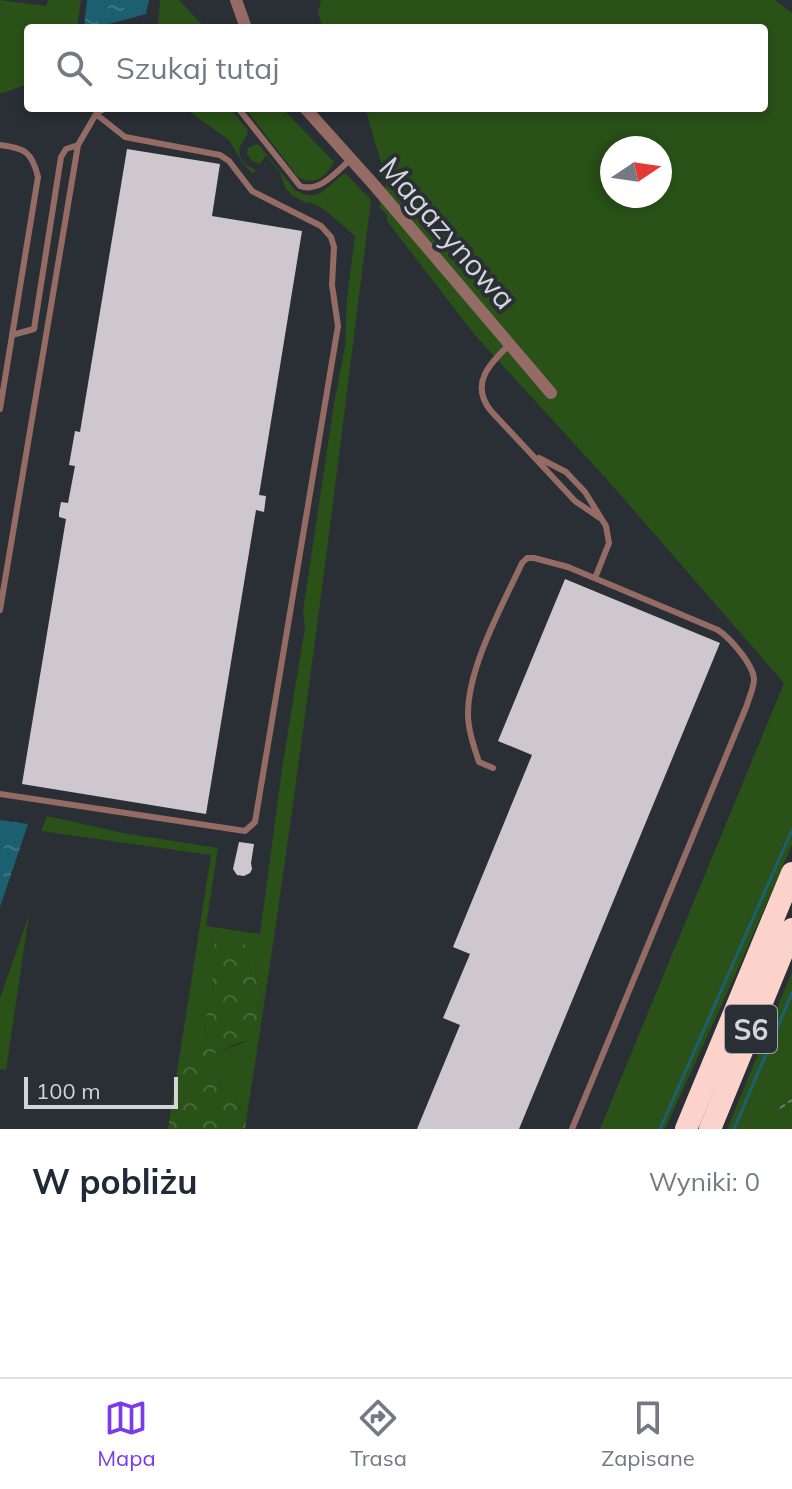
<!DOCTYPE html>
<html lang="pl">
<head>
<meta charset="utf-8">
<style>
	:root { --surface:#fff; --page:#f6f6f7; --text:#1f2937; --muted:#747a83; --line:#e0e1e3; --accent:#7c3aed }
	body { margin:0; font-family:Mulish,sans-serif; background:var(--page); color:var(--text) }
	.compass { position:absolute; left:600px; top:136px; width:72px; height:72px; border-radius:50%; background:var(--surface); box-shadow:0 4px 12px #0003; rotate:77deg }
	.scale { position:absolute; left:24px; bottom:20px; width:154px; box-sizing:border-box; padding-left:8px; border:4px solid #d2d5d9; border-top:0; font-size:22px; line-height:28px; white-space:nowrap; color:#d2d5d9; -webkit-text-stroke:6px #2a2f35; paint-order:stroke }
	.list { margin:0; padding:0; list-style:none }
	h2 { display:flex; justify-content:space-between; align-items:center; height:104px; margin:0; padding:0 32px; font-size:34px }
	h2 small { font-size:26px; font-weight:400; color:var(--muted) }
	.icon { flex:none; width:44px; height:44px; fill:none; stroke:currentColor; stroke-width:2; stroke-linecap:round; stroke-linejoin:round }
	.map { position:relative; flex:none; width:792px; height:1129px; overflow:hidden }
	.search { position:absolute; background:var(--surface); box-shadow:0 4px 12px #0003; left:24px; right:24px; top:24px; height:88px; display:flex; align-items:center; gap:20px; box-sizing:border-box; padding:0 28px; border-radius:8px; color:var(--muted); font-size:30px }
	.sheet { height:248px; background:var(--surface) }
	nav { display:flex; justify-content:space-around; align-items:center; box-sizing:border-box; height:112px; border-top:2px solid var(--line); background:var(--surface); font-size:22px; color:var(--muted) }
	nav a { display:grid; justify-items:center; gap:4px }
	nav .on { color:var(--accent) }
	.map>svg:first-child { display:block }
</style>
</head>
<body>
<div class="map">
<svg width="792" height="1129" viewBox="0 0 792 1129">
	<defs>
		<pattern id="forest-crowns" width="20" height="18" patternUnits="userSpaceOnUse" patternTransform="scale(2)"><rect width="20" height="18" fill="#295118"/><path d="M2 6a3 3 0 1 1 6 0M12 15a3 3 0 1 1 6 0" fill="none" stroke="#476939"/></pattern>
		<pattern id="water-ripples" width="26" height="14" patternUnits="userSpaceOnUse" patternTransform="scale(2)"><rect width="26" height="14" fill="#1c5f71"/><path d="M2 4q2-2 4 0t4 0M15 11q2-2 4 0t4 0" fill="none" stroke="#3c7585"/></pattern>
	</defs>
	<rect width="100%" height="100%" fill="#2a2f35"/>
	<!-- grass -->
	<path fill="#295118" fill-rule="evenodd" d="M0,0L46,6L48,0H81L77,28H28V84L0,94Z
		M160,0H179L205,28H158Z
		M321,0H775L792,13V845L742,960L665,1129H600L784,683L610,483L474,334L387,221V215L379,207L387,182L365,108H764V28H323L318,13ZM612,148H660V196H612Z
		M184,108H230L247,129L248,134C235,150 236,161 256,170L253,174L242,162L229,140Z
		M245,108H282L334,162C325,178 314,187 297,176Z
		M256,144L259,145L296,191L306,195H314L321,193L342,175L346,174L371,200C333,506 295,811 247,1115L225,1094L211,1067L213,1054L255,1038L262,992L256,981L254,956L211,966L214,989L207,1007L205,1040L207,1049L194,1055L179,1059L211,855L41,831L47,816L123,833L218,848L206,926L260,934L282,769L305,627L303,611L334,404L345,346L347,298L355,236L324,209L309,202L308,204L290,194V192L286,190L280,173L266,155L260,164L252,161L247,154L248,148Z
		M29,915L6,1070L0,1069V998Z
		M792,972V1129H727L730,1122Z"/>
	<!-- forest -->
	<path fill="url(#forest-crowns)" d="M224,934L244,944L254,956L256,981L262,992L255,1039L241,1042L213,1054C210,1081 229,1098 247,1115L245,1129H168L179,1059L194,1055L206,1049L205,1040L207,1007L214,989L211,966L215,939Z"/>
	<!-- water -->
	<path fill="url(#water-ripples)" d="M87,0H149L146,14L94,28H84Z
		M0,820L28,824L0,907Z"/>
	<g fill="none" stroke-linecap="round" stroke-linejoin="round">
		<!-- stream -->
		<path stroke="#1c5f71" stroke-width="3" d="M660,1129L792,830
			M734,1129L792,993"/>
	</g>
	<!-- building -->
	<path fill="#cfc7ce" d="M127,149L220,164L212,216L302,231L259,495L266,496L264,512L256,510L206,814L22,784L66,519L59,517V513L61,502L68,503L75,466L69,465L75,431L80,432Z
		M565,579L720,643L519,1129H417L460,1025L443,1018L470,954L453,947L532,755L498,741Z
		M239,842L254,844L251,863L252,869L250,873L244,876L237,875L233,869Z"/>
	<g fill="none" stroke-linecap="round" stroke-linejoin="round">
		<!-- path -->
		<path stroke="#73777c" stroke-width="2" stroke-dasharray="6 4" stroke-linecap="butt" d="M780,1108L792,1100"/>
		<!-- service -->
		<path stroke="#956c65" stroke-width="6" d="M238,108L300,186C320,193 336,172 351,159
			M0,145C25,148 32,152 38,177L0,409
			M12,335L34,329L61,157L66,149L78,145
			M510,344C490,363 469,384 491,411L575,501L600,518
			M539,458L566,472L585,492L606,526L609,543L595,578
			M0,610L78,145L96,114L105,108
			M493,768L479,762C474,747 468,730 468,714C468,667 502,606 522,563L527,558H534L568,567L718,630C730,638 753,664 754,679C754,688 749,697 747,705L572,1129
			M0,794L245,831L255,822L338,326L332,285L334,247L331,237L321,226L252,191L229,161L220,155L125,137L96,114"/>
		<!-- minor -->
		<path stroke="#956c65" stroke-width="12" d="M236,0L246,28
			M305,108L375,186L551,393"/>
		<!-- motorway -->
		<path stroke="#fcd3cb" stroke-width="22" d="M686,1129L792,873
			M710,1129L792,929"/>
	</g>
	<g text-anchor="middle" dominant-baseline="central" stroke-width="8" stroke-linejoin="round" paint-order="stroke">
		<!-- shield labels -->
		<rect fill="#2a2f35" stroke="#a0a3a8" stroke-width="2" x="725" y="1005" width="52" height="48" rx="6"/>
		<g font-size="28" font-weight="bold" fill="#d2d5d9">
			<text x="751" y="1029">S6</text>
		</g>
		<!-- street labels -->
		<g font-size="30" fill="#d2d5d9" stroke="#2a2f35">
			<text transform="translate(448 233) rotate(49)">Magazynowa</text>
		</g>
	</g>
</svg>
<svg class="compass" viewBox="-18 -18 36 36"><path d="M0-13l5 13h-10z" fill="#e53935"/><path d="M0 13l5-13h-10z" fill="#747a83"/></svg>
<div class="scale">100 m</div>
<div class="search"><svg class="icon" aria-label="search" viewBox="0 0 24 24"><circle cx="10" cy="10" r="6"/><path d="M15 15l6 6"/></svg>Szukaj tutaj</div>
</div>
<section class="sheet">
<h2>W pobliżu<small>Wyniki: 0</small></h2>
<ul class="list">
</ul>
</section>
<nav>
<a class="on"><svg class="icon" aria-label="map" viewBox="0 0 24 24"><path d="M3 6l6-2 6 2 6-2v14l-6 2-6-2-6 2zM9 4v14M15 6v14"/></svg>Mapa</a>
<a><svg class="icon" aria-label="directions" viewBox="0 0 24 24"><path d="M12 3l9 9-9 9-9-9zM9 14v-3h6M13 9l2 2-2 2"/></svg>Trasa</a>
<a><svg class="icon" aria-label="saved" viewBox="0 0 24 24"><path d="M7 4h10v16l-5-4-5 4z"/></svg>Zapisane</a>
</nav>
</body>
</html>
